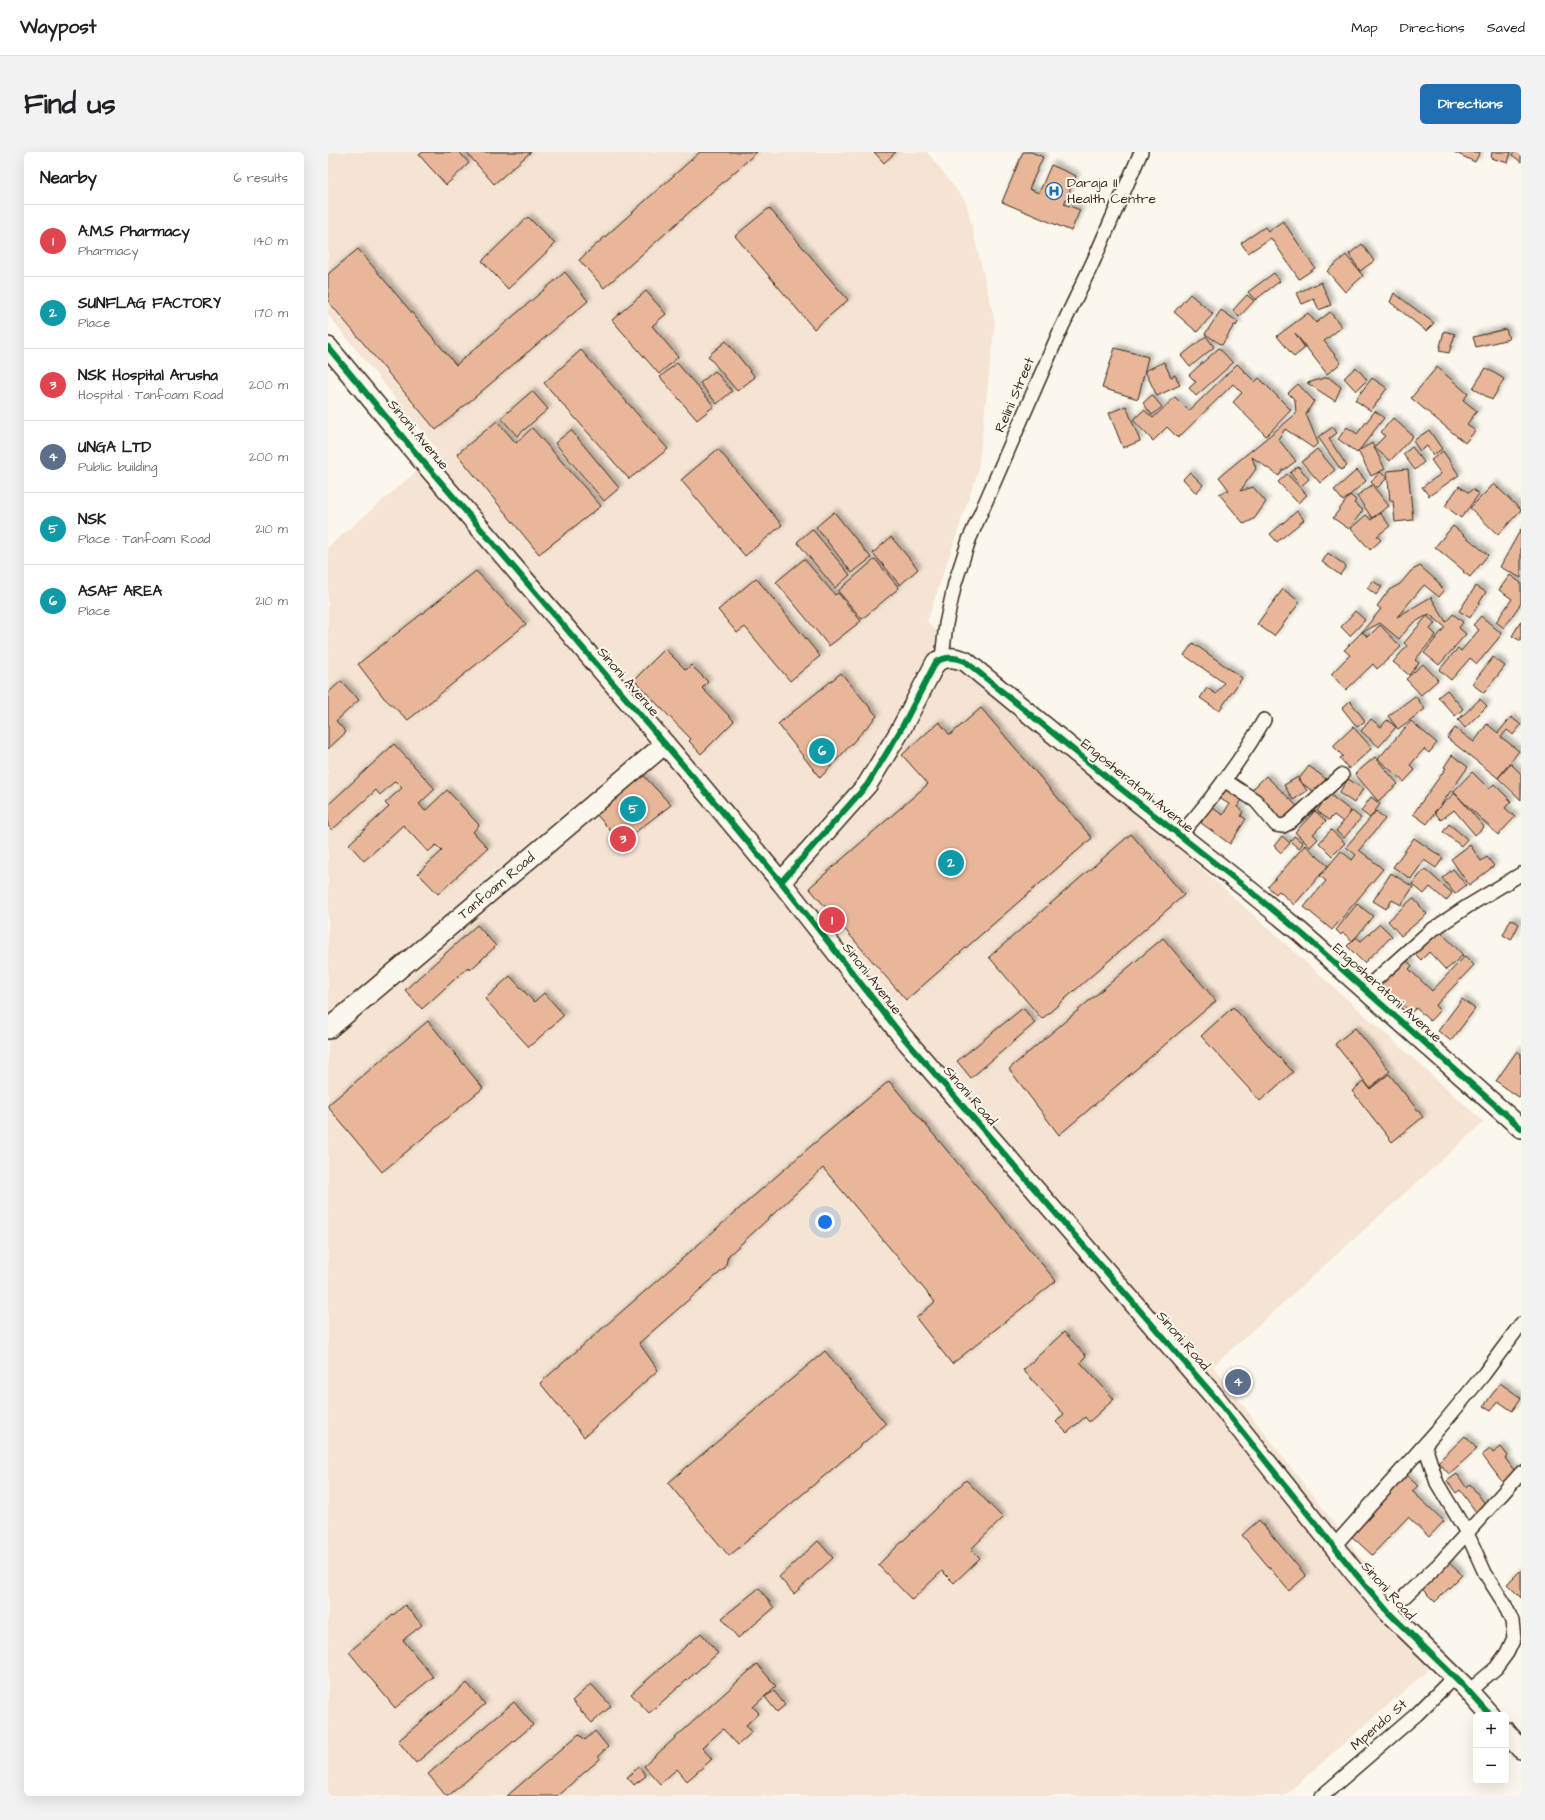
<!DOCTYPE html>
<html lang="en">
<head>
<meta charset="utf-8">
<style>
	:root { --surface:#fff; --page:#f2f2f2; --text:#202124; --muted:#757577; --line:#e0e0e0; --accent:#1f6fb2 }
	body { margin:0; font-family:"Architects Daughter",sans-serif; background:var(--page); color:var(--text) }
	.controls { position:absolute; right:12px; bottom:12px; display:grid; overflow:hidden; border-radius:6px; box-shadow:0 4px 16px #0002 }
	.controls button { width:36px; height:36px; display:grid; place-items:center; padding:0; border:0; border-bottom:1px solid var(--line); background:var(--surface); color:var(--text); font:20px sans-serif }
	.you { position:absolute; left:497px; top:1070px; width:14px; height:14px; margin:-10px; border:3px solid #fff; border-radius:50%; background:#1a73e8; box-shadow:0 0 0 6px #1a73e833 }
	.badge { display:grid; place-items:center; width:26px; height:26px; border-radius:50%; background:var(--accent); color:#fff; font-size:13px; font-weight:700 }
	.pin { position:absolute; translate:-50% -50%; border:2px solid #fff; box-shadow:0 1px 4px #0006 }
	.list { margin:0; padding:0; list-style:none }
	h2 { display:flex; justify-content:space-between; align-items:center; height:52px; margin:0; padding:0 16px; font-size:17px }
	h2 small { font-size:13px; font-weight:400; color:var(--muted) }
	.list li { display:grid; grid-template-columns:26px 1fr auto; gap:12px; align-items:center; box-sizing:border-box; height:72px; padding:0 16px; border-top:1px solid var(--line) }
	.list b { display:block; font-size:15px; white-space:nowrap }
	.list p { margin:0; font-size:13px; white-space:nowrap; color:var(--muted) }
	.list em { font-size:13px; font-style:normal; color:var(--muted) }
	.map { position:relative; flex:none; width:1193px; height:1644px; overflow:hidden; border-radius:6px }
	header { display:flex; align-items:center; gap:24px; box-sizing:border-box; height:56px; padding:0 20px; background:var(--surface); border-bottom:1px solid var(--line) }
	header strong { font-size:19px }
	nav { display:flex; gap:22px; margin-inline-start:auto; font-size:14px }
	.intro { display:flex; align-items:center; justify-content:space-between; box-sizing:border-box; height:96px; padding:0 24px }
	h1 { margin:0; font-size:28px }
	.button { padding:10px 18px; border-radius:6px; background:var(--accent); color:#fff; font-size:14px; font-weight:700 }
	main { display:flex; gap:24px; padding:0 24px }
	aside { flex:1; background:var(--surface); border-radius:6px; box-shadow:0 4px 16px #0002 }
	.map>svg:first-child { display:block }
</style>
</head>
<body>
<header>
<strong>Waypost</strong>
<nav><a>Map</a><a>Directions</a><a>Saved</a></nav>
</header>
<div class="intro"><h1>Find us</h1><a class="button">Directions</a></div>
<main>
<aside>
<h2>Nearby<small>6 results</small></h2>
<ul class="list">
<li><span class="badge" style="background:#e0444e">1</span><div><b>A.M.S Pharmacy</b><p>Pharmacy</p></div><em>140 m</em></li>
<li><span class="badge" style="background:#0f9aa8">2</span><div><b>SUNFLAG FACTORY</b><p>Place</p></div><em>170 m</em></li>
<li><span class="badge" style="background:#e0444e">3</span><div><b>NSK Hospital Arusha</b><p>Hospital · Tanfoam Road</p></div><em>200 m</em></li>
<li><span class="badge" style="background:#5c6f8a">4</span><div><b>UNGA LTD</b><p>Public building</p></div><em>200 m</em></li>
<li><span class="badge" style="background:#0f9aa8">5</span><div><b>NSK</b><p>Place · Tanfoam Road</p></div><em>210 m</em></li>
<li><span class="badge" style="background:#0f9aa8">6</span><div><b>ASAF AREA</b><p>Place</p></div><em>210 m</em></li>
</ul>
</aside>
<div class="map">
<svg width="1193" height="1644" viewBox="0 0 1193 1644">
	<defs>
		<filter id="shadow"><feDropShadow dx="3.5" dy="-3.5" stdDeviation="2" flood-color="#0004"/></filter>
	</defs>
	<rect width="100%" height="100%" fill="#fbf7ec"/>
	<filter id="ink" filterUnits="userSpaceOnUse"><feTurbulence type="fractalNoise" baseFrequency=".025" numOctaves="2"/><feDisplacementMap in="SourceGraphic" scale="8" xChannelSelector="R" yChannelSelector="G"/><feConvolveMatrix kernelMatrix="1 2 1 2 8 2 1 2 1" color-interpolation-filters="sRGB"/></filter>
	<g filter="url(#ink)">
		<!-- built -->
		<path fill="#f5e4d3" d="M0,0H599L638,50L667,170L650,319L599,470L1156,970L885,1214L1103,1497L1100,1518L956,1644H0V395L111,300L0,163Z"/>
		<!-- building -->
		<path fill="#e8b799" stroke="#3b2a1e" filter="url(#shadow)" d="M95,0H131L141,11L118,33L91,3Z
			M138,0H203L166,32Z
			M372,0H429L276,136L251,108Z
			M546,0H568L556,11Z
			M695,0H703L715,5L701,37L711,41L723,13L748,24L736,52L752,58L743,79L674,50Z
			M1126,0H1152L1147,10Z
			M1164,0H1183L1180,11L1163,6Z
			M1186,0H1193V10L1184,3Z
			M441,56L520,148L486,177L407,84Z
			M200,65L227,92L180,137L154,109Z
			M955,69L987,116L971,127L943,86L920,101L913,91L937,75L940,79Z
			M1034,92L1046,109L1032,119L1021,102Z
			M30,97L128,213L237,120L260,149L108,278L0,149V122Z
			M1018,103L1035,124L1017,140L999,119Z
			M946,121L952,129L927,148L920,140Z
			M993,130L1003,153L991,158L986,147L974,152L969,141Z
			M318,139L338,162L324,174L350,205L331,222L284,168Z
			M1066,141L1106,171L1098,179L1062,150Z
			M862,142L885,162L869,180L846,160Z
			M919,143L926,149L911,165L905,158Z
			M893,158L910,170L908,174L906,173L894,193L877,182Z
			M1002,160L1014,175L996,189L1013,211L999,222L967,181L977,196L966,205L949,184L980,161L988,171Z
			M1178,177L1181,187L1148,195L1145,185Z
			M1116,179L1127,182L1121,201L1111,199Z
			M878,184L886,195L862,215L853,204Z
			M398,189L427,225L409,239L380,204Z
			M787,196L820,205L810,247L774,236Z
			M891,196L905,211L868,244L861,236L868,230L861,223Z
			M253,198L340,297L301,327L216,231Z
			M836,210L843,225L847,223L852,233L829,244L817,219Z
			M349,211L386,254L369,268L332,225Z
			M909,212L927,230L931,226L963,258L938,284L905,250L914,241L905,232L850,286L839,275L825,289L805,268L816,258L825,266L847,245L861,259Z
			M1028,215L1039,228L1028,239L1016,226Z
			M1109,215L1140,242L1135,248L1149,259L1139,272L1147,279L1137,291L1083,246Z
			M1158,216L1176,227L1164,248L1145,236Z
			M387,219L404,239L389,252L372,231Z
			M1000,225L1013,235L1007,249L979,231Z
			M1044,226L1059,236L1043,259L1027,248Z
			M970,232L986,249L978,262L990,291L985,296L957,277L950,287L968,309L956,318L955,317L951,324L924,305L928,317L912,339L925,335L938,350L926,367L916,372L891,342L901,338L891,325L968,262L967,248L960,241Z
			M204,239L220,257L189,284L173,266Z
			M824,243L834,255L824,263L815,251Z
			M798,254L812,289L795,296L781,261Z
			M1047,259L1056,266L1029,301L1010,287L1019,275L1029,282Z
			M1065,266L1085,284L1062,309L1046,295L1057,284L1053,280Z
			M169,269L188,291L204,276L273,354L211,402L129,302Z
			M1005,275L1009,281L1001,287L1019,314L1013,318L990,285Z
			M243,278L291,336L276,349L227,291Z
			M1101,278L1114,297L1105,303L1099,294L1092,299L1085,289Z
			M1044,291L1057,317L1043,324L1030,299Z
			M1084,295L1096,310L1087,318L1075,302Z
			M390,297L454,373L417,404L353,328Z
			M989,297L1007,318L992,331L974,310Z
			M1115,299L1131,323L1101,344L1094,335L1113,322L1103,308Z
			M970,314L981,327L973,334L962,321Z
			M1080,317L1085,368L1067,370L1065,349H1062L1059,319Z
			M1029,318L1038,329L1015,349L1006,338Z
			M862,320L875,333L868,341L855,327Z
			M1052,320L1059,326L1049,336L1043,330Z
			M959,322L979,343L970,351L950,330Z
			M1166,332L1193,358L1170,383L1142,356Z
			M1044,333L1061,354L1044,366L1029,344Z
			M1131,334L1141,341L1144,337L1151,342L1133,366L1117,354Z
			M1022,343L1028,348L1026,351L1035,358L1021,377L1005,366Z
			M969,359L976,368L949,390L942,382Z
			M506,360L543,406L524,421L488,375Z
			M1052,361L1062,374L1049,384L1053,388L1042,398L1023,376L1038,363L1043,368Z
			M1125,374L1160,403L1142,425L1135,420L1136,419L1107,395Z
			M484,377L522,423L507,436L469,390Z
			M1193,377V426L1172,415Z
			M563,385L590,417L572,433L545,401Z
			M1000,401L1018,414L1012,423L994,410Z
			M476,407L507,443L510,441L533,469L501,494L448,430Z
			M547,407L571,436L534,467L510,439Z
			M1092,414L1110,430L1116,439L1111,445L1096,433L1069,465L1103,445L1118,470L1125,462L1135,470L1131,476L1138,482L1111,513L1096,501L1117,475L1101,462L1084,472L1071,487L1052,471L1033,481L1053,457L1049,454L1061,438L1072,432L1083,419Z
			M148,419L198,472L80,568L56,546L30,512Z
			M1182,423L1193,431V451L1176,476L1168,470L1184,447L1171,438Z
			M428,426L492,504L462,529L417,475L409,481L390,458Z
			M1045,429L1054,435L1048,443L1039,436Z
			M1148,434L1158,440L1142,466L1131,459Z
			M955,437L972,450L946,484L929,472Z
			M1027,459L1037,468L1022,484L1013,475Z
			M1099,464L1107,471L1102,477L1108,483L1087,508L1091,511L1081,523L1065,510L1079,494L1076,491Z
			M1153,464L1174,482L1149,512L1142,506L1123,528L1111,518L1130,496L1133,499L1151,478L1145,473Z
			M1193,469V489L1184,484Z
			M1052,473L1073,495L1049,517L1045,512L1018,538L1003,522L1022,503L1016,498L1034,480L1040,485Z
			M865,491L914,526L891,559L872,546L879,536L888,542L896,531L856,503Z
			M337,497L358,518L363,513L380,530L374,536L406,569L373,602L361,589L363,587L306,528Z
			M1165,505L1177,514L1156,541L1144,532Z
			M1095,512L1110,528L1093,543L1078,527Z
			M513,521L549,564L492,626L450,572Z
			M13,529L31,548L8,569L18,580L0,597V541Z
			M1119,538L1135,557L1127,564L1110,545Z
			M1087,544L1097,557L1070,577L1060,564Z
			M1152,547L1159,554L1137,576L1130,568Z
			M1022,549L1037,569L1029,575L1014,556Z
			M653,556L764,686L578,848L481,736L600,632L574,603L611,570L622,583Z
			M1183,565L1193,573L1185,583L1179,578L1173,585L1191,599L1170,626L1119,586L1127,576L1146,590L1159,572L1170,581Z
			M1043,567L1053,575L1059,568L1068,575L1051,595L1033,579Z
			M1083,569L1109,591L1101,601L1096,597L1082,613L1087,618L1076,630L1050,607Z
			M1025,575L1044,596L1021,617L1012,606L1015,604L1005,594Z
			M66,592L107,637L91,652L97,659L119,638L151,673L145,680L160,696L110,742L90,721L114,699L108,693L100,700L75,673L36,709L21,692L61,655L57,651L74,636L67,629L52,643L48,638L4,678L0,674V653Z
			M1124,603L1140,615L1099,672L1085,662L1118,616L1116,615Z
			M1047,605L1070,632L1050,649L1027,622Z
			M1183,612L1193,622V648L1170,626Z
			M981,614L998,627L987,641L970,628Z
			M1144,620L1161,637L1166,632L1183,649L1177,656L1187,665L1170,683L1125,640Z
			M314,622L343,653L293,691L268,662Z
			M938,624L969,654L952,672L921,641Z
			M970,625L979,639L965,648L956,633Z
			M1020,627L1035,637L1026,651L1011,641Z
			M896,633L916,645L909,655L915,659L913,664L918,667L902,692L873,671L883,655L895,663L901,652L889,645Z
			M1127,641L1156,675L1147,683L1126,658L1113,668L1106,660Z
			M1001,642L1023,659L1015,670L1006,663L1001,668L989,659Z
			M1043,645L1052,652L1042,666L1033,659Z
			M987,659L998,669L985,682L990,687L982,695L967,680Z
			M1024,659L1033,666L1016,686L1008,679Z
			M1048,659L1057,667L1031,698L1055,717L1004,778L976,755L998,729L992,724L1013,699L1024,708L1028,703L1018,695Z
			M1121,672L1139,687L1133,694L1115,680Z
			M1003,678L1017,691L1004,704L991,691Z
			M803,682L856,743L714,867L661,805Z
			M954,684L962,691L953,701L946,694Z
			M966,684L975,691L971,697L962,689Z
			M1086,686L1115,706L1108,716L1096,708L1083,727L1065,715Z
			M977,693L1000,714L966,753L951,739L948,742L940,735Z
			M1142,693L1153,709L1159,705L1166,714L1141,733L1123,707Z
			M1097,717L1124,741L1118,749L1102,735L1096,742L1084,732Z
			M1125,717L1138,733L1127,742L1114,726Z
			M1063,721L1085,735L1073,753L1064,748L1058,757L1045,749Z
			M1085,746L1099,762L1073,784L1060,769Z
			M1029,752L1045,764L1025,789L1015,781L1013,783L1008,778Z
			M1183,767L1191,772L1183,788L1175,783Z
			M1052,772L1064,784L1036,811L1019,794L1028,785L1033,789Z
			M149,773L168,794L142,818L140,815L94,857L77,838Z
			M1110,777L1135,803L1118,818L1101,800L1093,808L1085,800Z
			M835,786L888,849L731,983L681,917Z
			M1137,804L1146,813L1107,854L1112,858L1102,869L1088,856L1083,861L1052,832L1076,806L1084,814L1081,817L1104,839Z
			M182,824L206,850L216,841L236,863L201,895L157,847Z
			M1134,847L1147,857L1123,889L1110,879Z
			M905,855L965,920L932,949L873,884Z
			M695,856L707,871L643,926L629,909Z
			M100,869L155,936L54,1020L0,955V953Z
			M1027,876L1062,919L1042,936L1007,892Z
			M1189,899L1193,902L1192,946L1168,929Z
			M1061,922L1095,965L1064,990L1024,939L1036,929L1042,937Z
			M561,929L728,1129L624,1212L588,1166L607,1150L495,1016L400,1104L397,1116L311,1191L330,1218L256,1285L212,1231L483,994Z
			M736,1180L758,1204L752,1210L786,1247L761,1270L757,1265L739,1281L728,1270L736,1262L695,1218Z
			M497,1199L558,1272L401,1404L340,1331Z
			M1172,1231L1193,1246L1184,1259L1170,1249L1163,1258L1156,1254Z
			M1137,1284L1149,1297L1121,1322L1110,1310Z
			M1173,1295L1180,1304L1177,1306L1188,1321L1175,1331L1154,1303L1162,1297L1165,1301Z
			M1076,1321L1090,1334L1084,1339L1116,1369L1101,1385L1080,1365L1044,1403L1020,1381Z
			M1129,1322L1138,1335L1142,1332L1158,1353L1148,1360L1132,1338L1128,1341L1119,1329Z
			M638,1328L675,1366L643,1397L652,1406L626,1431L614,1419L584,1448L550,1413Z
			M931,1368L978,1424L961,1439L914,1383Z
			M490,1389L505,1406L466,1442L451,1425Z
			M1120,1410L1134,1423L1107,1450L1094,1437Z
			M1193,1418V1446L1179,1432Z
			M431,1436L446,1456L410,1486L394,1466Z
			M77,1453L94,1473L75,1488L105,1525L67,1556L21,1500Z
			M373,1481L390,1501L321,1561L303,1542Z
			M429,1512L448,1534L425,1555L431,1561L418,1573L424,1580L410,1593L395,1577L374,1596L384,1607L359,1629L349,1617L332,1632L316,1614Z
			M139,1531L157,1552L88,1611L70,1589Z
			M263,1532L283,1554L264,1571L244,1549Z
			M446,1539L457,1553L449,1560L437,1545Z
			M186,1550L205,1573L120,1644H118L100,1622Z
			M267,1579L280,1595L270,1604L272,1607L229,1644H179L251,1582L257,1588Z
			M311,1615L318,1624L306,1633L299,1625Z"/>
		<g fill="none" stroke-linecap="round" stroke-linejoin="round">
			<!-- street casing -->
			<g stroke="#3b2a1e" stroke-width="16">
				<path id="street" d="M614,506L618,472L627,431L641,388L732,179L765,110L813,0
					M896,628L928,649L948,673L955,674L961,671L1014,623
					M851,684C883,648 912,610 936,568
					M1037,837L1101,780L1140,754L1193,722
					M1097,1294L1109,1331L1139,1381L1157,1421L1176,1451L1184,1469L1186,1486L1179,1501L1168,1516L1141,1539
					M1006,1394L1114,1273L1156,1222L1193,1172
					M1060,1460L1110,1413L1193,1321
					M994,1644L1089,1562L1126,1525"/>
			</g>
			<!-- secondary casing -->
			<g stroke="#3b2a1e" stroke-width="22">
				<g id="secondary">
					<path d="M0,195L87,300L367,627L453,730L575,885L885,1243L1027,1421L1060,1460L1136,1534L1162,1563"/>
					<path d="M453,730L539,633L572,579L608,510C618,504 626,505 637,509L787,632L922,739L972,780L1193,976"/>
					<path id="s1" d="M0,877L337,592"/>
					<path d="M1178,1580L1193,1597"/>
				</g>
			</g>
			<!-- street -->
			<use href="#street" stroke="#fbf7ec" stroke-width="13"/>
			<!-- secondary -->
			<use href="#secondary" stroke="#fbf7ec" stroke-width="19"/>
			<!-- cycleway casing -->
			<g stroke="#fbf7ec" stroke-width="8">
				<path id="cycleway" d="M0,195L87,300L367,627L453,730L575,885L885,1243L1027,1421L1060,1460L1136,1534L1162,1563
					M453,730L539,633L572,579L608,510C618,504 626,505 637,509L787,632L922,739L972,780L1193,976"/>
			</g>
			<!-- cycleway -->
			<use href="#cycleway" stroke="#00873e" stroke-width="6"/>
		</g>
	</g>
	<!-- icons -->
	<defs>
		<g id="hospital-ring" transform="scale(0.9)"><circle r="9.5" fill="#fbf7ec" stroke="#1f6fb2" stroke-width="1.5"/><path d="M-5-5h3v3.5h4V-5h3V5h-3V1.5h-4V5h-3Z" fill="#1f6fb2"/></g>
	</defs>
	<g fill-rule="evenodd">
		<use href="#hospital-ring" x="726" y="39"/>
	</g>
	<g text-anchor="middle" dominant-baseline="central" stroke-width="4" stroke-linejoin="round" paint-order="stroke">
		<!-- poi labels -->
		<g font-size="14" fill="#3b2a1e" stroke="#fbf7ec" text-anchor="start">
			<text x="739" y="31">Daraja II<tspan x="739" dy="16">Health Centre</tspan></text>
		</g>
		<!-- street labels -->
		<g font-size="14" fill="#3b2a1e" stroke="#fbf7ec">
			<text transform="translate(687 243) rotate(-67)">Relini Street</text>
			<text transform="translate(90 283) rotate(50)">Sinoni Avenue</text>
			<text transform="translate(300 530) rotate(49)">Sinoni Avenue</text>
			<text transform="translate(809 634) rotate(39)">Engosheratoni Avenue</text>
			<text stroke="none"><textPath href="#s1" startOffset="221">Tanfoam Road</textPath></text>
			<text transform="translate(544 827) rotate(52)">Sinoni Avenue</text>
			<text transform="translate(1059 841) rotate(42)">Engosheratoni Avenue</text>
			<text transform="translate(642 944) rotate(49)">Sinoni Road</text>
			<text transform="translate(855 1189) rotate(49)">Sinoni Road</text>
			<text transform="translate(1060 1439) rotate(48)">Sinoni Road</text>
			<text transform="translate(1051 1573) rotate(-41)">Mpendo St</text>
		</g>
	</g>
</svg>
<div class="controls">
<button>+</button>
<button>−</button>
</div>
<div class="you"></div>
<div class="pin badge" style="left:504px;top:768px;background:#e0444e">1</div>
<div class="pin badge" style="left:623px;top:711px;background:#0f9aa8">2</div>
<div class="pin badge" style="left:295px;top:687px;background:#e0444e">3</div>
<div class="pin badge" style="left:910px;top:1230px;background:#5c6f8a">4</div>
<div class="pin badge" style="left:305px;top:657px;background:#0f9aa8">5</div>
<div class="pin badge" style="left:494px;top:599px;background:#0f9aa8">6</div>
</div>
</main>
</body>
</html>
